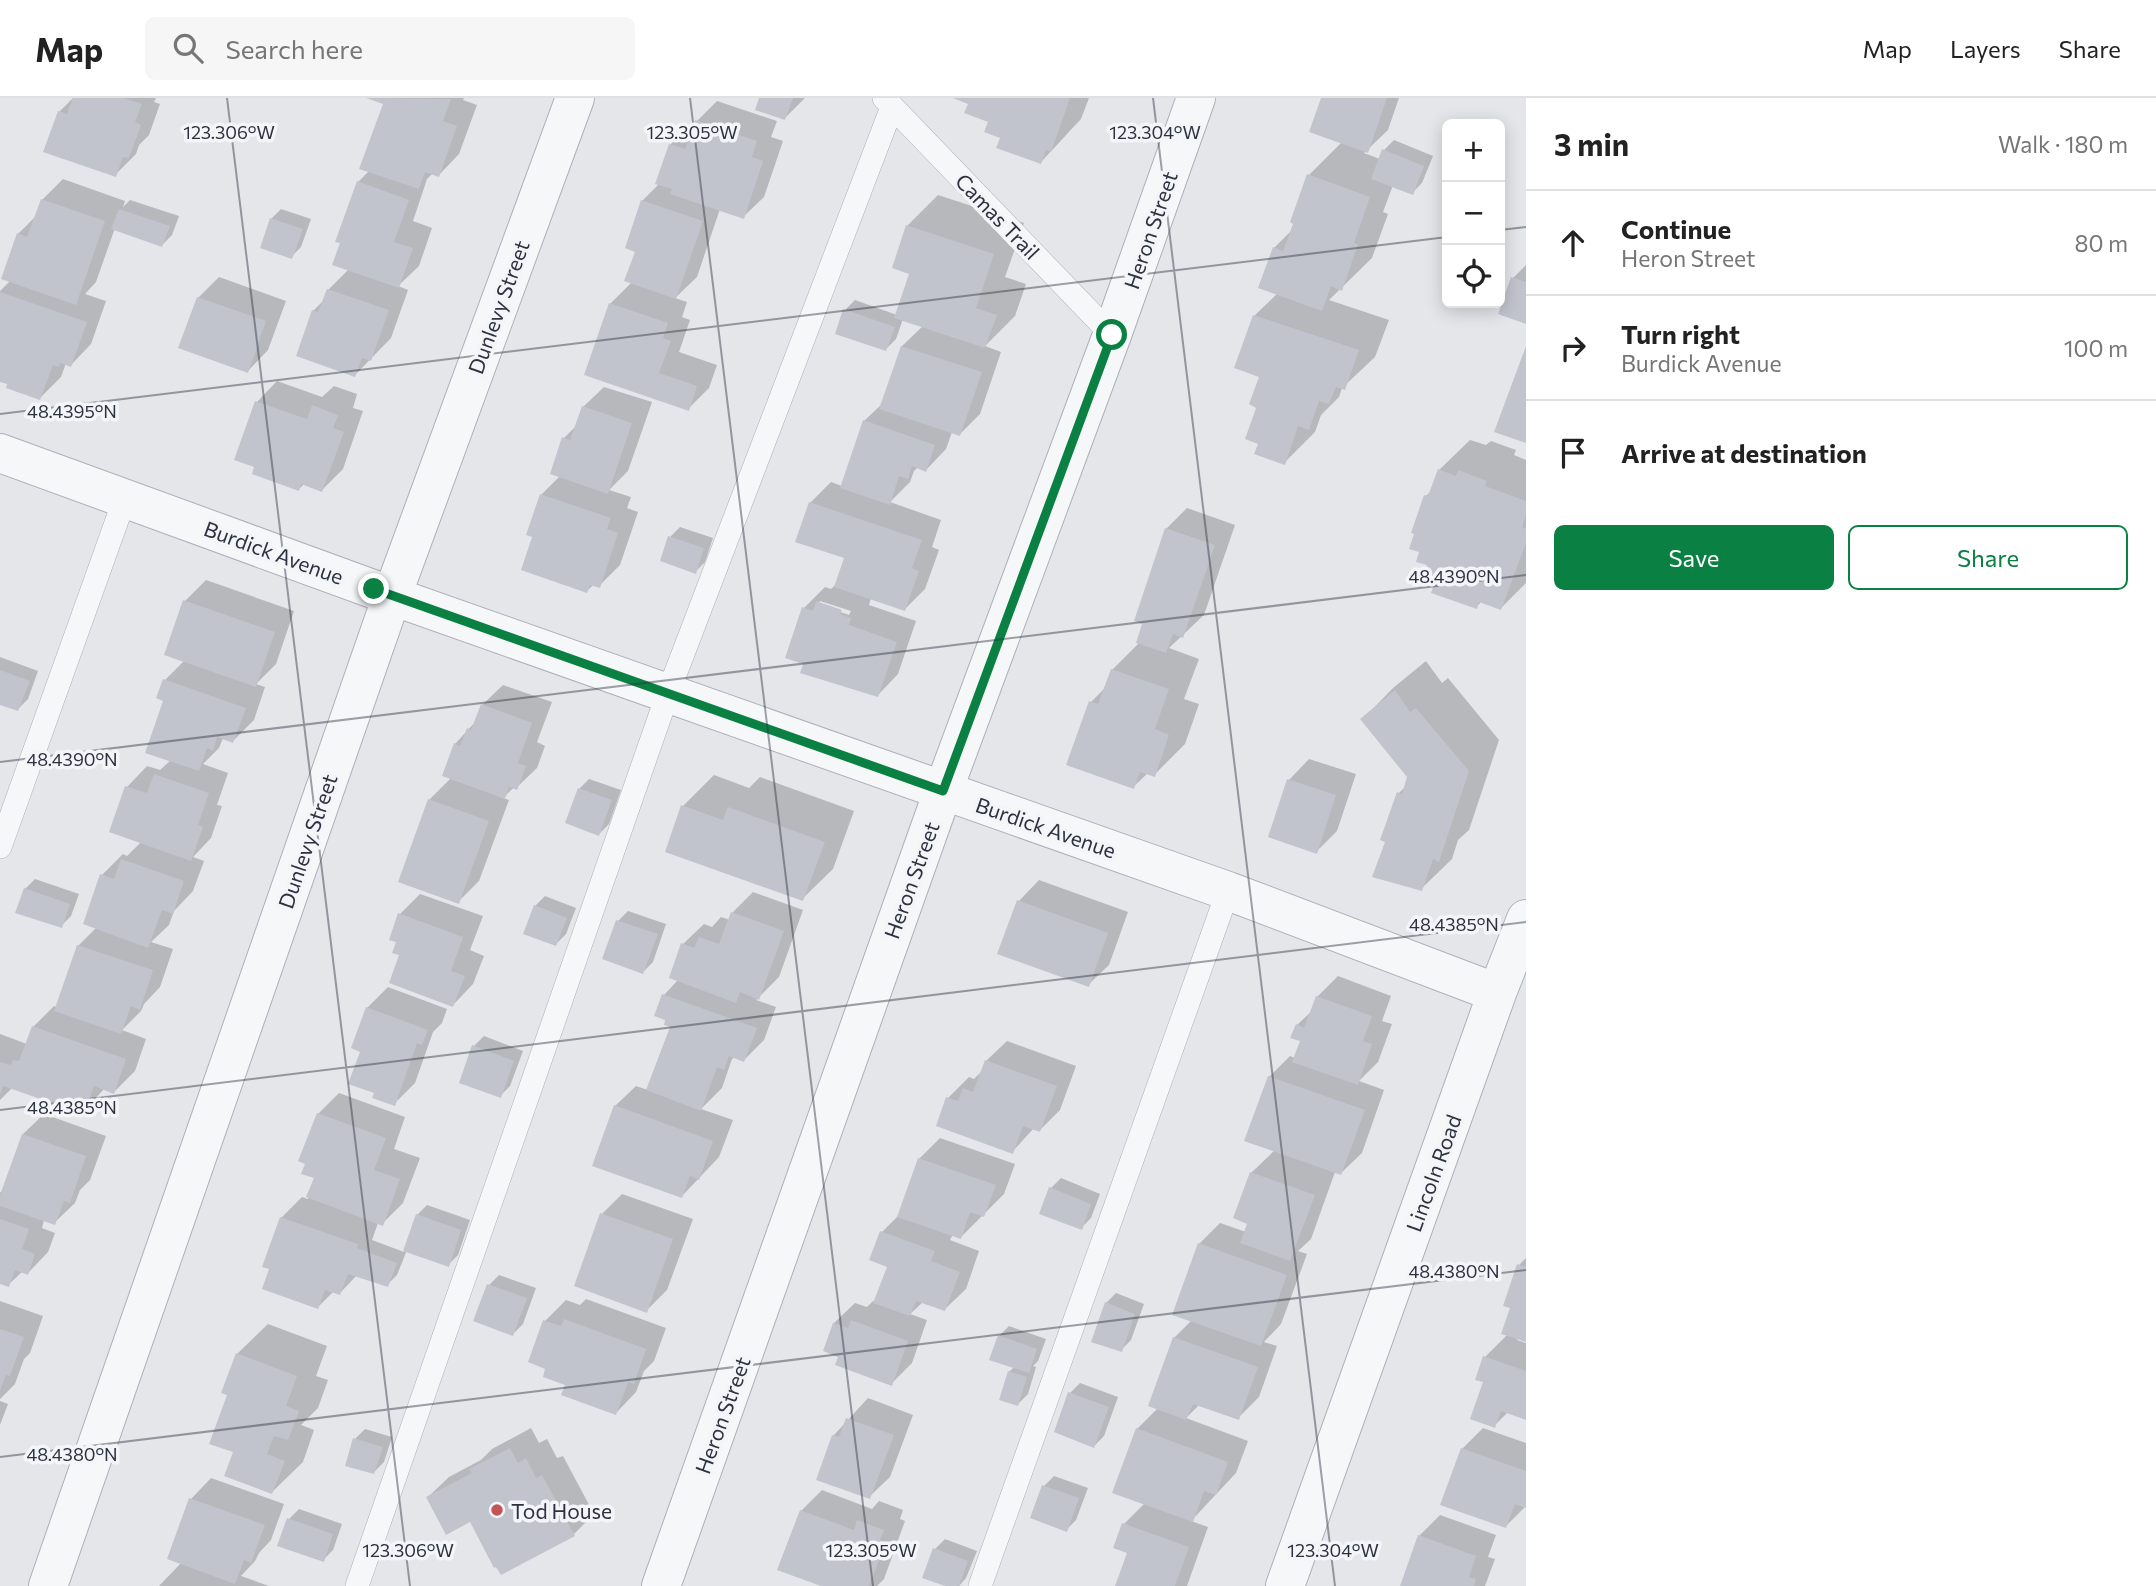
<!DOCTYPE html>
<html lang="en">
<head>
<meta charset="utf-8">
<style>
	:root { --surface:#fff; --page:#f6f6f6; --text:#222; --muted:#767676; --line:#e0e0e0; --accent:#0b8043 }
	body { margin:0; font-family:Commissioner,sans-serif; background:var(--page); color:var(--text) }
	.controls { position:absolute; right:21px; top:21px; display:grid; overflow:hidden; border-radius:10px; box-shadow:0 4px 18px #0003 }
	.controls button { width:63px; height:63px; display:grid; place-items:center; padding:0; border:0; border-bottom:2px solid var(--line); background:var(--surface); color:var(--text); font:35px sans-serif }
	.stop { position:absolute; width:21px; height:21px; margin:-16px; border:5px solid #0b8043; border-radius:50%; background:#fff }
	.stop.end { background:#0b8043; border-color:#fff; box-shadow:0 2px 7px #0008 }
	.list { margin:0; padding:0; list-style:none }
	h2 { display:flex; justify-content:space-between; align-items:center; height:91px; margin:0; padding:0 28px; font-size:30px }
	h2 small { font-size:23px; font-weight:400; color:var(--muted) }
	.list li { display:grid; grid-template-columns:46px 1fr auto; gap:21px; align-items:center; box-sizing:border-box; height:105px; padding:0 28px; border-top:2px solid var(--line) }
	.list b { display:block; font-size:26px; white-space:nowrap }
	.list p { margin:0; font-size:23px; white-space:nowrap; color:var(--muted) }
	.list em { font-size:23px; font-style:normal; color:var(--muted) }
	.actions { display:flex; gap:14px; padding:21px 28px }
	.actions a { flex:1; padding:16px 0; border:2px solid var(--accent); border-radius:10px; text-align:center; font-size:24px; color:var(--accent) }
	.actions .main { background:var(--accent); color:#fff }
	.icon { flex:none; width:38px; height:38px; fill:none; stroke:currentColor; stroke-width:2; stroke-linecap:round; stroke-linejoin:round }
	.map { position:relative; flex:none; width:1526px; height:1488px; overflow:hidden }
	header { display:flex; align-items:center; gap:42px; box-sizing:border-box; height:98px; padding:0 35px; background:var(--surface); border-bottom:2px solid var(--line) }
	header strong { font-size:33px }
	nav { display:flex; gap:38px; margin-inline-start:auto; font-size:24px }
	.search { width:490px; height:63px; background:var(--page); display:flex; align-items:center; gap:18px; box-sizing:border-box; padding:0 24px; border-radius:10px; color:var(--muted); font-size:26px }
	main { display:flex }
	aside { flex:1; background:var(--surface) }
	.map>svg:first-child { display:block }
</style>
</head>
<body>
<header>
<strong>Map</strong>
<div class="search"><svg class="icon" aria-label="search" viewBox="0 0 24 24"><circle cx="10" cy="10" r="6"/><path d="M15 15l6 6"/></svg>Search here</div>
<nav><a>Map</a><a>Layers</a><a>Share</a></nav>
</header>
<main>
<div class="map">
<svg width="1526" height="1488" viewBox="0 0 1526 1488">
	<rect width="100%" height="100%" fill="#e4e6ea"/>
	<!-- shadow -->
	<path fill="#0003" fill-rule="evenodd" d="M73,0H156L154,4L160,6L149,37L139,47L136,56L115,77L59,14Z
		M373,0H464L463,2L477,7L459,56L439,77L433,75L427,81L413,123L432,130L419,168L398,188L408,192L391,240L355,277L313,213L324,202L328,192L349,171L358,84L370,72L385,5Z
		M761,0H805L785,20Z
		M957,0H1089L1081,21L1041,64L1003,39L990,23L970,5Z
		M1323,0H1399L1388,32L1364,55L1380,61L1384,52L1394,42L1433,58L1422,85L1412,95L1393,87L1383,114L1388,116L1372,160L1329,202L1389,222L1375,259L1342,290L1339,299L1321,317L1315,334L1284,365L1260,344L1259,309L1261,278L1254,218L1278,195L1274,150L1293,131L1309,77L1342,44Z
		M717,3L777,23L771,39L783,43L764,99L743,119L720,111L697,179L675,200L687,204L682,219L690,222L679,254L717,267L709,290L688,311L586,276L610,206L632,184L642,103L660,85L670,47L691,26L695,28L697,23Z
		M63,81L125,103L123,109L130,102L179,118L172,137L162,147L115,130L96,184L85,196L106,203L91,246L71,267L66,265L61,279L40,300L0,282V193L11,182L18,136L37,117L42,102Z
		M938,97L1024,125L1005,179L1026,186L1015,218L985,248L1001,254L980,316L960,336L952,334L946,351L926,372L918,369L914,373L910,384L890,404L941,422L932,449L939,452L925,491L905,511L871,500L869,507L916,523L898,576L878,597L805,565L804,510L825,489L831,491L837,485L846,459L810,405L831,384L842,388L864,323L883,305L902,248L923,228L903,221L896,241L886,251L845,212L855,202L897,217L911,175L894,169L908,127ZM820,503L851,513L849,517L818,506Z
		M281,111L311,121L301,149L291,159L271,121Z
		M1526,167V224L1513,180Z
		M219,179L286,203L268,252L248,273L198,200Z
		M277,283L322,299L334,288L357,296L353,310L363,313L343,371L322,392L305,385L299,391L257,304Z
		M604,289L652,304L628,373L609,392L631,399L627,410L638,414L620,467L599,488L594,486L587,493L534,438L541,397L560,378L564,340L577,327L583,309Z
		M1470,342L1486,347L1491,343L1516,352L1514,357L1526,362V485L1501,510L1482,503L1476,509L1439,479L1429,466L1426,398L1433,391L1439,372Z
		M1187,410L1235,427L1204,517L1169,550L1199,561L1184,601L1199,606L1185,646L1154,677L1148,675L1133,689L1091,604L1107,588L1112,572L1140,544L1166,431Z
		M680,429L713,440L705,464L695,474L670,439Z
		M206,482L294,513L276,566L256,586L265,589L254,622L233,643L223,640L219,650L203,666L228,675L217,707L222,708L211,740L193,759L204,763L193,793L174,813L169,827L151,844L173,851L160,889L144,906L141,913L122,932L146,941L135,973L114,994L105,990L83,1014L12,990L0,1002V936L27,946L33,929L54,908L57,909L78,848L97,829L102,777L123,756L127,758L141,744L127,689L147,668L160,672L171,662L165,582L185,562V503Z
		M0,559L38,573L28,601L18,611L0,605Z
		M1426,563L1442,585L1448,580L1499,642L1469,732L1458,742L1452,761L1421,791L1387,743L1399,695L1406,688L1409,679L1363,621L1393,590Z
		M503,587L552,604L537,644L545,648L537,670L516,690L514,689L503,700L509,702L479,783L458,804L400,783L430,701L451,680L455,646L477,622L482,607Z
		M1309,661L1356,676L1337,733L1316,754L1270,738L1289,682Z
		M714,677L749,690L760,679L854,713L833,771L802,801L683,708Z
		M589,681L621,692L609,726L599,736L579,691Z
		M35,781L79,796L71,818L61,828L25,791Z
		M1039,782L1128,814L1109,867L1088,887L1019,803Z
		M753,794L803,812L779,879L756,902L776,909L764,942L744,962L734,959L732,961L722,990L701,1011L733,1022L719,1059L682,1098L615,1008L636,988L648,992L672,928L664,897L678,882L683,846L704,826L712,829L721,819L730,822L733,814Z
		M420,796L483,818L470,852L484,858L473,886L453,907L398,843L400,816Z
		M545,798L576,810L566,836L556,846L535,808Z
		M628,813L666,826L653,864L643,874L618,823Z
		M1338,878L1391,898L1382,923L1392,926L1378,964L1359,983L1384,992L1362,1055L1341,1075L1335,1074L1311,1141L1298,1153L1307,1156L1281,1226L1264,1244L1277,1248L1259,1299L1238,1320L1200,1306L1186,1320L1248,1343L1236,1375L1191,1423L1208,1429L1187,1488H1116L1129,1454L1124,1426L1145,1405L1137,1331L1158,1310L1174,1240L1192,1222L1199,1146L1220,1125L1246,1134L1249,1125L1251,1075L1275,1052L1269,979L1290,958L1295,960L1302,942L1297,927L1313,912L1317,899Z
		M388,889L447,911L442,925L433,934L415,985L394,1006L376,994L362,953L367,910Z
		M484,938L523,953L510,988L500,998L474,948Z
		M1007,943L1076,968L1060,1012L1040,1032L1034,1030L1012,1054L948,1000L969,979L974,981L983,972L986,963Z
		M339,995L405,1019L394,1051L420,1060L403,1105L382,1126L378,1125L372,1142L404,1154L417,1117L427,1107L470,1122L458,1157L448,1167L407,1152L397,1177L387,1187L357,1177L340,1195L334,1193L318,1209L271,1170L281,1120L302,1099L308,1101L316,1079L318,1016Z
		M44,1016L106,1038L90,1082L80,1092L75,1105L54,1125L44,1122L42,1130L55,1135L48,1154L28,1175L23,1173L8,1187L0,1184V1094L3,1095L23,1036Z
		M940,1040L1015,1066L1004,1096L961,1139L953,1136L950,1142L979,1153L966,1191L945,1211L923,1204L910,1216L927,1222L912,1265L891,1286L840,1258L825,1252L834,1225L855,1205L867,1209L873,1203H876L889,1167L882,1134L900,1116L919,1061Z
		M1061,1080L1100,1096L1091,1120L1081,1130L1051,1090Z
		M622,1096L693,1121L667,1192L646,1213L602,1116Z
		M1526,1160V1242L1518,1239L1517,1242L1526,1245V1320L1508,1314L1495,1327L1485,1283V1259L1508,1236L1519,1167Z
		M499,1177L536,1190L523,1226L513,1236L476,1222L489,1187Z
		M1116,1195L1144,1206L1131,1242L1121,1252L1106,1205Z
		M586,1201L666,1230L654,1263L644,1273L636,1294L616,1315L567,1286L547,1270L545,1223L566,1202L580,1207Z
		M0,1203L43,1218L30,1255L24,1261L15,1286L0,1301Z
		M268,1226L327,1248L316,1278L328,1282L318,1310L301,1327L314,1332L303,1364L272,1394L236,1353L229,1296L237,1256Z
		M1009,1228L1046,1241L1038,1263L1033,1268L1036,1269L1028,1296L1018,1306L1009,1274L1015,1268L999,1238Z
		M1080,1285L1118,1299L1104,1338L1094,1348L1070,1295Z
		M868,1300L913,1317L890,1379L869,1399L818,1381L834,1337Z
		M0,1303L8,1306L0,1327Z
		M531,1330L539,1345L547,1341L557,1360L563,1358L594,1416L574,1436L428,1399L449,1379L481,1362L492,1351Z
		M1483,1330L1526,1345V1408L1506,1428L1462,1351Z
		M365,1331L392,1339L384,1364L374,1374L355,1341Z
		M1054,1378L1088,1390L1076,1422L1066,1432L1032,1419L1044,1388Z
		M211,1380L284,1406L271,1442L259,1455L255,1463L241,1478L269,1488H159L182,1464L191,1401Z
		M822,1392L872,1411L879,1403L903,1412L900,1421L905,1423L884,1481L877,1488H826L801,1413Z
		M299,1411L342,1426L333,1452L323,1462L289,1421Z
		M1440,1417L1496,1437L1488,1459L1495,1461L1485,1488H1402L1419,1438Z
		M945,1441L977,1453L966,1480L959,1488H950L935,1451Z"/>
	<!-- building -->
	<path fill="#c1c4cd" d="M73,0H124L142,6L135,24L141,27L129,60L123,59L116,79L43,54L58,13L67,16Z
		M366,0L451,1L443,23L457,28L439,79L425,74L419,91L359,71L383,6Z
		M759,0H793L785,22L755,12Z
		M953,0H1070L1051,54L1046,52L1041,66L996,50L1000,40L984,34L988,24L964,15L968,6Z
		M1321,0H1387L1368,55L1309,34Z
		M695,22L757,43L752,59L763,63L744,121L670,96L672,91L655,86L669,46L685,51Z
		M1382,51L1424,68L1413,97L1371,81Z
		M1307,76L1370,99L1354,145L1358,146L1342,193L1331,188L1322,213L1258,190L1273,149L1283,153L1293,126L1290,124Z
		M357,83L409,102L394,144L413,150L399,190L332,167L340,145L335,144Z
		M41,101L105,123L76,207L1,181L17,135L27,139Z
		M641,102L703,123L676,201L624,183L635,154L625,150Z
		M119,111L170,128L162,149L111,131Z
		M270,120L303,131L292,161L260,150Z
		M906,127L994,156L976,210L997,217L985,250L894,220L909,176L892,170Z
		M1511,179L1526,184V226L1498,216Z
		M327,191L389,212L371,263L362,260L355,279L296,258L312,212L318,214Z
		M0,194L87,224L71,269L60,265L59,269L53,267L40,302L6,290L7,286L0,284Z
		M197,199L266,223L248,275L178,250Z
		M609,205L668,225L663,240L671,243L659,275L697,288L689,313L584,277Z
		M843,211L895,229L886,253L835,236Z
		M1253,217L1359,252L1345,292L1336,289L1329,306L1319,303L1309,332L1298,328L1285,367L1254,356L1258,346L1245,341L1256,310L1249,306L1259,279L1234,270Z
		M901,248L982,274L960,338L879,311Z
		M1526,248V345L1494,334Z
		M255,303L307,321L312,307L338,317L333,330L344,334L322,394L301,386L299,393L252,376L254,369L234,362Z
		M582,308L632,325L608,396L550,376L562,339L570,342Z
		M863,322L935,347L926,374L912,368L908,381L899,378L890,407L840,390Z
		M1438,371L1456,378L1458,372L1487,383L1485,388L1526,403V417L1522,429L1526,431V445L1501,512L1479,504L1477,511L1431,495L1436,480L1424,475L1427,467L1416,464L1419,454L1409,451L1414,436L1411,435L1424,397L1428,398Z
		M540,396L611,420L607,431L618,435L600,490L590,487L587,495L521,472L532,439L526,437Z
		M809,404L922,442L912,470L919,473L905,513L834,489L844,460L795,444Z
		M1165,430L1215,447L1183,540L1173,536L1166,555L1136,545L1142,526L1134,523Z
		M668,438L704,450L696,476L660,463Z
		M183,502L275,534L256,589L164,557Z
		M816,503L842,512L840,516L851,520L849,527L897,544L878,599L800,575L803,566L785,560L802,509L813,513Z
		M1111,571L1169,591L1155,631L1169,637L1155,679L1140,674L1134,691L1066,667L1089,603L1098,606Z
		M0,572L30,583L18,613L0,607Z
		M163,581L246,610L233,645L217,639L213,653L207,650L199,673L145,655L163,603L156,600Z
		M1395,592L1410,614L1416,610L1469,673L1439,764L1433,761L1422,793L1372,779L1385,744L1380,742L1397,694L1402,696L1407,679L1360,621Z
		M481,606L532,625L518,665L526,668L517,692L509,689L505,701L442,678L454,645L460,648L467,630L471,632Z
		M154,676L209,695L198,727L203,729L191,763L109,734L125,688L147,695Z
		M1287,681L1336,697L1317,756L1268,739Z
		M578,690L612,702L599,738L565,725Z
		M428,701L489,723L459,806L398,784Z
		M681,707L723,722L728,709L825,744L803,803L665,754Z
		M121,761L184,783L173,816L162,812L148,850L83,826L100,776L114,781Z
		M24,790L70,806L62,830L15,815Z
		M1017,802L1108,835L1089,889L997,856Z
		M534,807L567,820L556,848L523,836Z
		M731,814L784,833L759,902L740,894L736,905L669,880L681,845L694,850L699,839L719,846Z
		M398,815L463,839L451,873L465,878L453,909L389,885L399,857L392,855L396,844L389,842Z
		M616,822L658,836L643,876L602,861Z
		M77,847L153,872L140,912L131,908L121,936L54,913Z
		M662,896L757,930L744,964L729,958L724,972L717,969L701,1013L646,992L670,929L664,927L665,922L654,918Z
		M1316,898L1372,918L1363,943L1372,946L1358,987L1292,964L1300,943L1290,940L1296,926L1304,930Z
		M366,909L428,932L422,947L417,945L395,1008L372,1000L374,995L348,986L360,954L351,950Z
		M32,928L126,961L114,996L94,988L84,1016L3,988L0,997V964L11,967L13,962L19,963Z
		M472,947L514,963L501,1000L459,985Z
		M985,962L1057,988L1040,1034L1023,1028L1013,1056L936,1028L946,999L958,1003L963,990L973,994Z
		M1268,978L1365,1012L1341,1077L1244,1043Z
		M614,1007L713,1043L699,1082L690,1078L682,1100L592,1068Z
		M317,1015L386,1040L374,1072L400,1081L383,1128L306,1099L314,1080L301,1076L305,1066L298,1063Z
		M22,1036L86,1058L70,1105L64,1103L55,1127L0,1108V1097Z
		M918,1060L996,1087L984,1119L970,1114L961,1141L897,1119Z
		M1250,1074L1315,1097L1290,1163L1240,1145L1247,1126L1233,1120Z
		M1049,1089L1091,1106L1082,1132L1039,1116Z
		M600,1115L673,1141L647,1215L574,1188Z
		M416,1116L461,1132L449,1169L403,1153Z
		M280,1119L358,1146L357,1150L397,1165L388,1189L348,1176L340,1197L325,1192L318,1211L262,1191L269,1171L262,1169Z
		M0,1121L29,1131L22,1151L35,1156L28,1177L15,1172L9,1189L0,1186Z
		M880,1133L935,1153L931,1163L960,1174L945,1213L916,1203L910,1218L873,1205L887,1169L869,1162Z
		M1198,1145L1287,1177L1261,1248L1172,1217Z
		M1517,1166L1526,1169V1244L1501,1236L1510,1210L1503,1208Z
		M487,1186L527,1200L513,1238L473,1223Z
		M1105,1204L1135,1216L1122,1254L1091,1244Z
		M564,1221L646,1251L634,1286L628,1284L616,1317L561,1297L565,1287L543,1279L545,1271L528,1264L543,1222L561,1228Z
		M851,1222L908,1243L892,1288L835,1267L838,1259L823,1253L833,1225L848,1230Z
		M0,1231L24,1239L10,1278L6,1277L0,1293Z
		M998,1237L1037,1251L1029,1275L989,1262Z
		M1173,1239L1258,1269L1239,1322L1193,1306L1186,1322L1148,1308Z
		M236,1255L297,1278L286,1308L299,1313L288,1342L274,1338L267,1356L285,1363L272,1396L224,1378L233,1354L209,1346L227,1297L221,1295Z
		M1483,1258L1526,1273V1322L1501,1313L1495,1330L1470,1321L1483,1284L1475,1282Z
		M1008,1273L1027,1279L1018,1308L999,1302Z
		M1068,1294L1109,1309L1094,1350L1054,1334Z
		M846,1320L894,1337L870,1401L816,1382L832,1337L839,1339Z
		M1136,1330L1228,1364L1216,1397L1204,1393L1193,1424L1112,1395Z
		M353,1340L383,1349L374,1376L345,1368Z
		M510,1350L518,1365L526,1360L536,1380L542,1377L575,1438L501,1477L496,1469L494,1470L470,1424L446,1437L426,1399L472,1375L469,1371Z
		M1461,1350L1526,1373V1410L1515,1406L1506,1430L1440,1407Z
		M1042,1387L1079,1400L1067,1434L1030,1420Z
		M189,1400L265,1427L251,1465L244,1462L235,1486L167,1461Z
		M800,1412L854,1432L857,1422L884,1432L880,1442L886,1444L869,1488H821L777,1472Z
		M287,1420L333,1436L324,1464L277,1448Z
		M1122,1425L1189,1449L1175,1488H1115L1127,1455L1113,1450Z
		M1418,1437L1476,1458L1469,1479L1476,1481L1474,1488H1400Z
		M933,1450L968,1463L959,1488H945L922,1480Z"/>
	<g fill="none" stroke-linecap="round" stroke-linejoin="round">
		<!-- lane casing -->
		<g stroke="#adb0b7" stroke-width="24">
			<path id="lane" d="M884,0L1112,237
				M0,749L125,400
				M357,1488L668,595L892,9
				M980,1488L1228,793"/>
		</g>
		<!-- street casing -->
		<g stroke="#adb0b7" stroke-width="40">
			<path id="street" d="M0,355L392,498L1228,793L1497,895
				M48,1488L392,498L575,0
				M661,1488L943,693L1112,237L1196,0
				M1285,1488L1497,895L1526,821"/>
		</g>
		<!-- lane -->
		<use href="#lane" stroke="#f6f7f9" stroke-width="23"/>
		<!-- street -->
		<use href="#street" stroke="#f6f7f9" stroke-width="38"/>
	</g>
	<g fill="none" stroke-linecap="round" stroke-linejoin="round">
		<!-- route -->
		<path stroke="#0b8043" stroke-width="9" d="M374,491L943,693L1112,237"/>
	</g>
	<!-- ticks -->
	<path fill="none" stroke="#2d3241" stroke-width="2" stroke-opacity="0.45" d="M227,0L410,1488M690,0L873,1488M1153,0L1335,1488M1500,132L1526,129M0,316L1447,139M0,664L1526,477M0,1012L1526,824M0,1359L1526,1172"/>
	<!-- markers -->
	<circle fill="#c35559" stroke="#f3f5f8" stroke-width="2.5" cx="497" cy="1412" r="7"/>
	<g text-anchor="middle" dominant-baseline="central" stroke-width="7" stroke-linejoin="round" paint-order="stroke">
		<!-- street labels -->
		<g font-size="21" fill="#2d3241" stroke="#f3f5f8">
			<text transform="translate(998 118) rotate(46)">Camas Trail</text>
			<text transform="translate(1150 132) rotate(-71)">Heron Street</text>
			<text transform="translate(498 209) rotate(-70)">Dunlevy Street</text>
			<text transform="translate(274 454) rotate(20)">Burdick Avenue</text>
			<text transform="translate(1046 729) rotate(19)">Burdick Avenue</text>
			<text transform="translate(307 743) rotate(-71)">Dunlevy Street</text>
			<text transform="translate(911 782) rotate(-70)">Heron Street</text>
			<text transform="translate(1433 1075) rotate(-70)">Lincoln Road</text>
			<text transform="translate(722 1317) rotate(-70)">Heron Street</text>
		</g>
		<!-- poi labels -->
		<g font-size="21" fill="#2d3241" stroke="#f3f5f8" text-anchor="start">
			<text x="511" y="1412">Tod House</text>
		</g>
	</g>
	<g font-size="18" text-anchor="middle" fill="#2d3241" stroke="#f3f5f8" stroke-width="7" stroke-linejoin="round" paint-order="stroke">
		<text x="229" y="41">123.306°W</text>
		<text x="692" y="41">123.305°W</text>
		<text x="1155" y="41">123.304°W</text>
		<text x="72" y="320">48.4395°N</text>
		<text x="1454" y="485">48.4390°N</text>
		<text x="72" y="668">48.4390°N</text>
		<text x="1454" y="833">48.4385°N</text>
		<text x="72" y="1016">48.4385°N</text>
		<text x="1454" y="1180">48.4380°N</text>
		<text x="72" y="1363">48.4380°N</text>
		<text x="408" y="1459">123.306°W</text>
		<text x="871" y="1459">123.305°W</text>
		<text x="1333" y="1459">123.304°W</text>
	</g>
</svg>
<div class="controls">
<button>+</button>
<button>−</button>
<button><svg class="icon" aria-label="locate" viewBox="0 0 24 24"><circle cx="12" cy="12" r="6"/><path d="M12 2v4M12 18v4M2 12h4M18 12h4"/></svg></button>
</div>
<div class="stop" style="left:1112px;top:237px"></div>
<div class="stop end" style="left:374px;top:491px"></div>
</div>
<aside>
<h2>3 min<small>Walk · 180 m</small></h2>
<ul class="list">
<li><svg class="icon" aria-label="ahead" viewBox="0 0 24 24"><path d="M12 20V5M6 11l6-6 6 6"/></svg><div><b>Continue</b><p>Heron Street</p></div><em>80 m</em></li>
<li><svg class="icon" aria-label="right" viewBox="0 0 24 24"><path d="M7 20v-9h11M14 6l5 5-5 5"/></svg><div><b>Turn right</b><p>Burdick Avenue</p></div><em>100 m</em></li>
<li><svg class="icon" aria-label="arrive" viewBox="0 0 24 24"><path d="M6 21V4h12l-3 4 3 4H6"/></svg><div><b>Arrive at destination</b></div></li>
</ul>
<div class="actions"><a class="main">Save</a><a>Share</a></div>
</aside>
</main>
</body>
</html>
